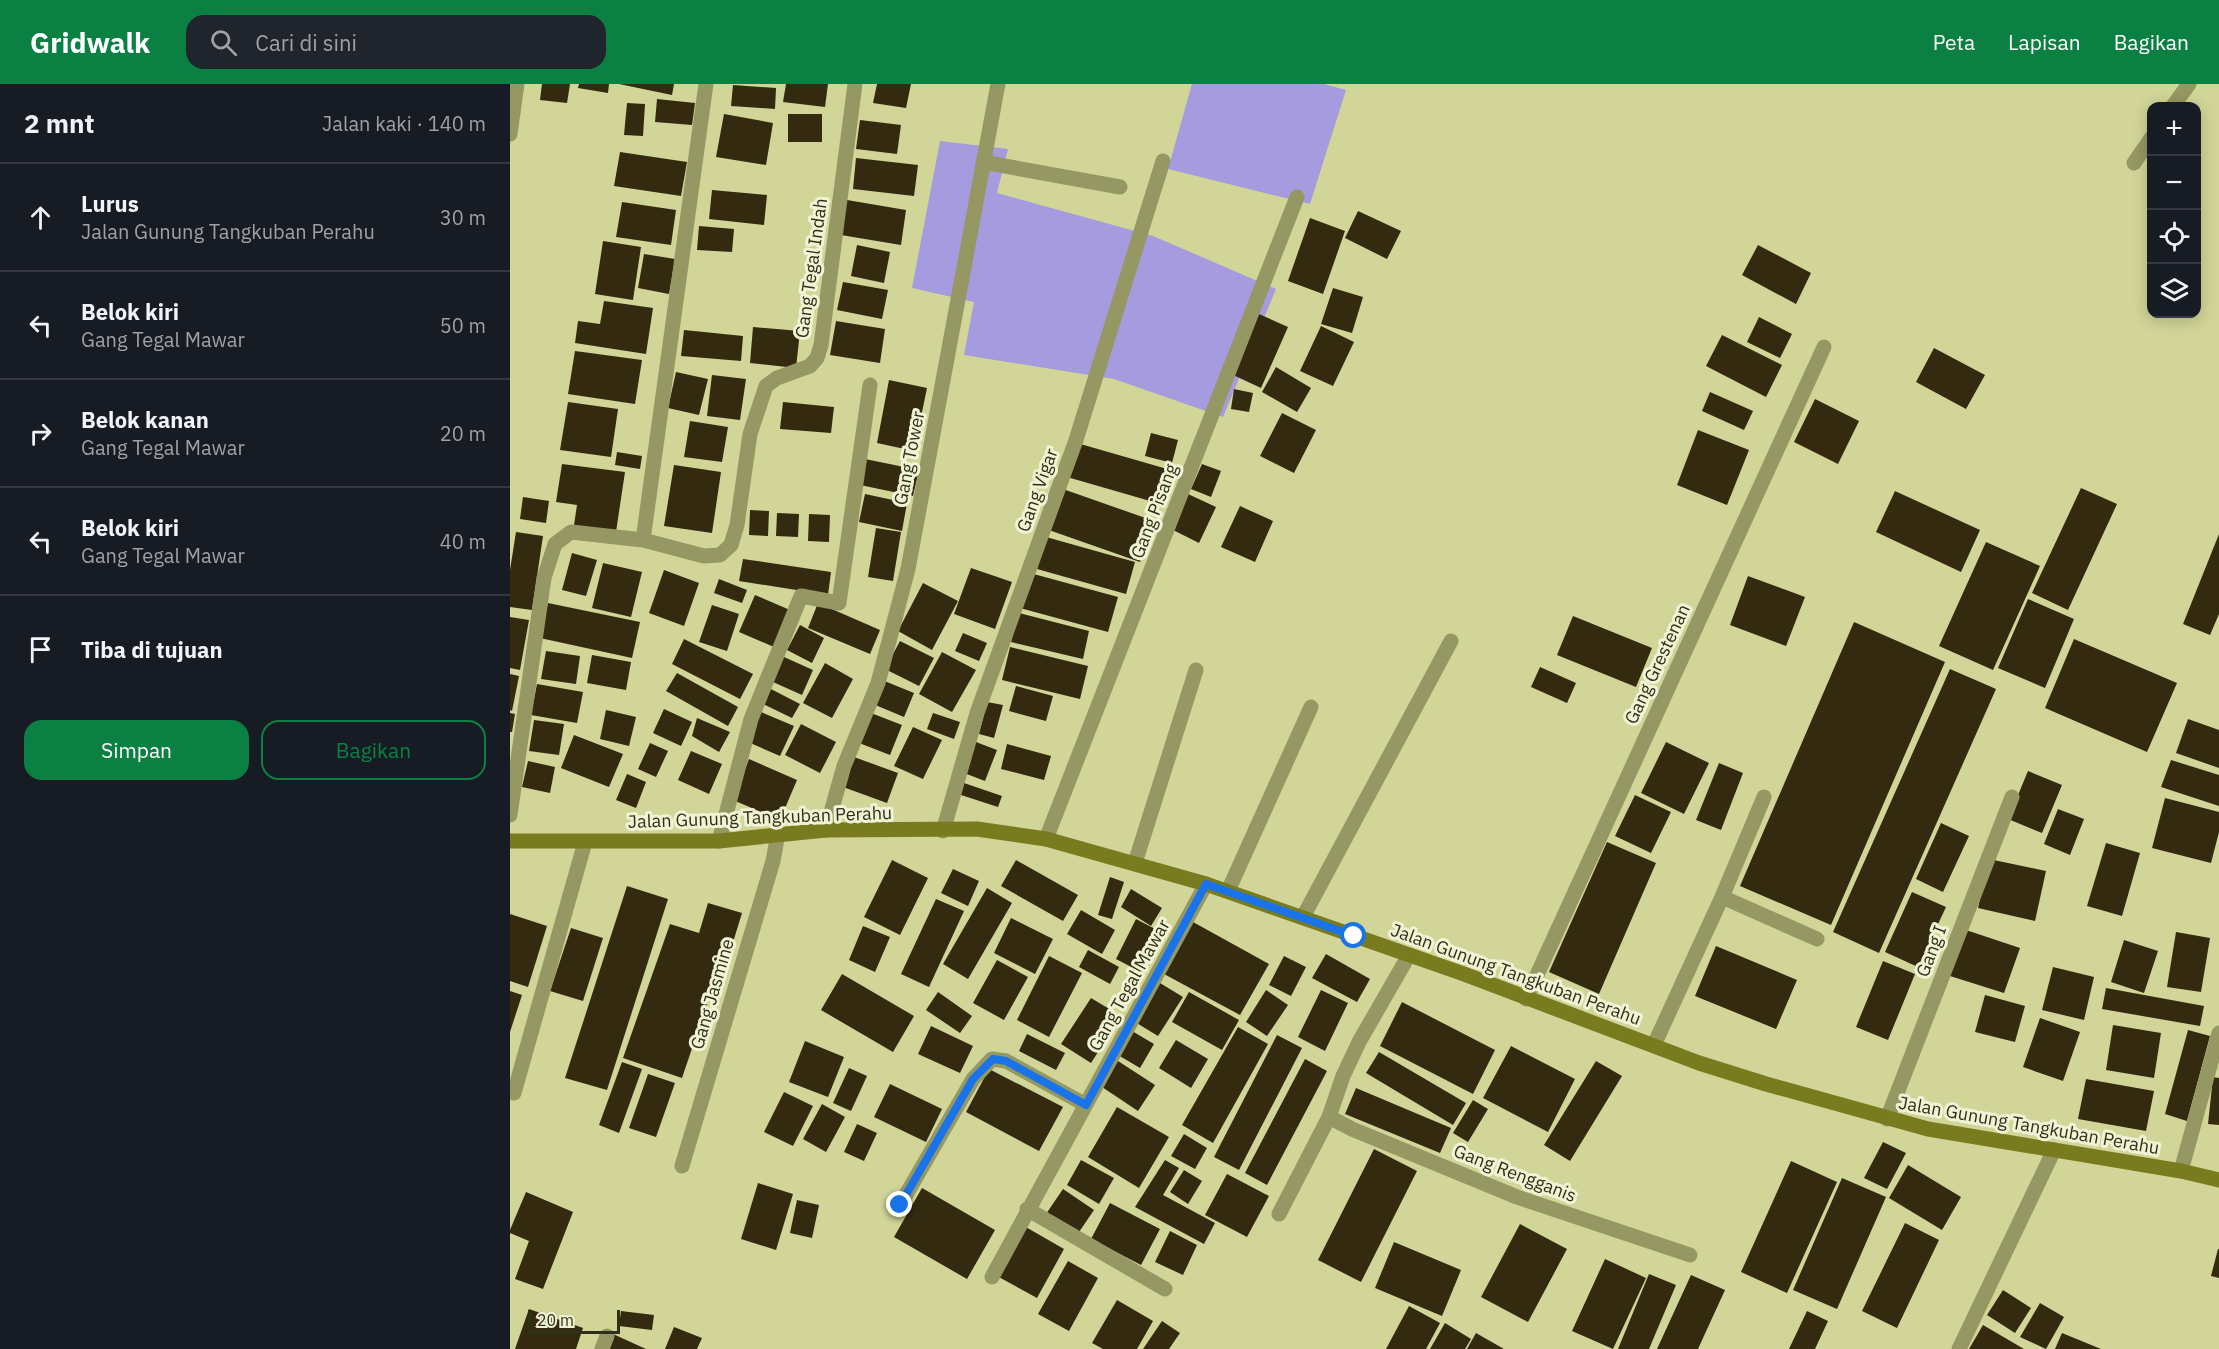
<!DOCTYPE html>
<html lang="id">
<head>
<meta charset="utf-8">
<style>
	:root { --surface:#171b24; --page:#20242c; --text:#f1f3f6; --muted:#9ea1a6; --line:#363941; --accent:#0b8043 }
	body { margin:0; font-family:"IBM Plex Sans",sans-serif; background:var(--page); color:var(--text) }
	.controls { position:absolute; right:18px; top:18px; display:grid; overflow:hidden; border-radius:12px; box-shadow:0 3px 15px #0003 }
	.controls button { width:54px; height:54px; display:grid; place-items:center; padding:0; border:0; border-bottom:2px solid var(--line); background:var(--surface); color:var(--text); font:30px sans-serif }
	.scale { position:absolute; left:18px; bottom:15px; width:92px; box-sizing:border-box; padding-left:6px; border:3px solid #2f3018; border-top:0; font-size:16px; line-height:21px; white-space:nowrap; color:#2f3018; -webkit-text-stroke:4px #f1f3d5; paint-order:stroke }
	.stop { position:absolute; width:18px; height:18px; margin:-14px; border:4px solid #1a73e8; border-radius:50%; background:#fff }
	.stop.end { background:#1a73e8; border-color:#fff; box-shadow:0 2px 6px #0008 }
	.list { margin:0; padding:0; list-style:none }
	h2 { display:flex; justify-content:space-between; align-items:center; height:78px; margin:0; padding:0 24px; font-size:26px }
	h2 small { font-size:20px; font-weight:400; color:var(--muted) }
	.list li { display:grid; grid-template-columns:39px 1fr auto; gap:18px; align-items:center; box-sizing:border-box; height:108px; padding:0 24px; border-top:2px solid var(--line) }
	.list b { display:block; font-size:22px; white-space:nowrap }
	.list p { margin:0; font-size:20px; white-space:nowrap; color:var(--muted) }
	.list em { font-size:20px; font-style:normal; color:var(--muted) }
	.actions { display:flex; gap:12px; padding:18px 24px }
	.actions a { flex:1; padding:14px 0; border:2px solid var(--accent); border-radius:18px; text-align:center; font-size:21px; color:var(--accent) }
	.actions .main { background:var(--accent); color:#fff }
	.icon { flex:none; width:33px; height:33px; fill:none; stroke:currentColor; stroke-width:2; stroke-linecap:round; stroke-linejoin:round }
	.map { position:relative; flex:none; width:1709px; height:1265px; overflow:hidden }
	header { display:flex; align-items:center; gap:36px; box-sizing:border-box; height:84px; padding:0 30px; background:var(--accent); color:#fff }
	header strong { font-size:28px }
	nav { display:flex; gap:33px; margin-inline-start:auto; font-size:21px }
	.search { width:420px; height:54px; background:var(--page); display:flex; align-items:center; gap:15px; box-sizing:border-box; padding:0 21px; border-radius:18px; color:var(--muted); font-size:22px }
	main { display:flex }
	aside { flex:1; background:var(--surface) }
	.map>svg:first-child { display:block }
</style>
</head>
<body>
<header>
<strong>Gridwalk</strong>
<div class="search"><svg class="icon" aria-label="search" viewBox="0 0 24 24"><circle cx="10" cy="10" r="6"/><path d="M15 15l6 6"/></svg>Cari di sini</div>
<nav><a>Peta</a><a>Lapisan</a><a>Bagikan</a></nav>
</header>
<main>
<aside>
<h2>2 mnt<small>Jalan kaki · 140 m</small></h2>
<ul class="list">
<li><svg class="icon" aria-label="ahead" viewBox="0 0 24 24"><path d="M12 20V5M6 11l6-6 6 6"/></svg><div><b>Lurus</b><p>Jalan Gunung Tangkuban Perahu</p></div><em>30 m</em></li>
<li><svg class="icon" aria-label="left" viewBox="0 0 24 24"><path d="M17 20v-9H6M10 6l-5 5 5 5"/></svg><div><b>Belok kiri</b><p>Gang Tegal Mawar</p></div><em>50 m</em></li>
<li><svg class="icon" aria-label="right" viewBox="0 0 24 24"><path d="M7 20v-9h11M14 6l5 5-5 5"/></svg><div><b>Belok kanan</b><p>Gang Tegal Mawar</p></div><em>20 m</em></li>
<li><svg class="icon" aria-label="left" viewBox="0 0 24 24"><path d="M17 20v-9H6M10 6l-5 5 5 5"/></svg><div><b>Belok kiri</b><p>Gang Tegal Mawar</p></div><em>40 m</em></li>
<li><svg class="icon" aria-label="arrive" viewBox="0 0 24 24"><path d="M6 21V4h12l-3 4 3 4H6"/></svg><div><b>Tiba di tujuan</b></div></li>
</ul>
<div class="actions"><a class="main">Simpan</a><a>Bagikan</a></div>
</aside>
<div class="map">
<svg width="1709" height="1265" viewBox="0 0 1709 1265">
	<rect width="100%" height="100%" fill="#d1d598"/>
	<!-- green -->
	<path fill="#a69bde" d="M682,0H814L836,6L800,120L658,85Z
		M430,57L498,65L487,109L643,152L766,205L713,333L604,295L454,271L464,218L402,204Z"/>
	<!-- building -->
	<path fill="#332a10" d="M32,0H60L57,19L30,16Z
		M69,0H99L98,9L68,4Z
		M109,0H164L162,11Z
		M276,0H318L315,23L273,18Z
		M367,0H401L396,24L363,19Z
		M223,1L266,4L265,25L221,22Z
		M147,15L185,19L182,41L145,38Z
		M117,19L135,20L133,52L114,51Z
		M214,30L263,39L256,81L206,73Z
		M278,30H312V58H278Z
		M350,36L391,41L387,70L346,65Z
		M110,68L177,78L171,112L104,102Z
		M346,74L408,81L404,112L343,105Z
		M202,106L257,111L254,141L199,135Z
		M337,116L396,126L391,161L331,151Z
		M112,118L166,126L161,161L106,153Z
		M848,127L891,147L877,175L835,154Z
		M800,134L835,147L813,210L778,197Z
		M189,142L224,145L222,168L187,166Z
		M93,157L131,163L123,216L85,210Z
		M347,161L380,168L374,199L341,192Z
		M1248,161L1301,189L1286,220L1232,191Z
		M134,170L165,175L159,210L128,204Z
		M333,198L378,206L372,235L327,226Z
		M823,204L853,213L842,249L811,240Z
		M94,217L143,224L136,270L65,259L68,237L90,240Z
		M749,230L778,243L751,304L721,290Z
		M1249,233L1282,250L1270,274L1237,258Z
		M326,237L375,245L370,279L320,271Z
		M811,242L844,258L823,302L790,287Z
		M243,243L290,247L286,284L240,279Z
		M174,246L233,252L231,277L171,272Z
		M1212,251L1272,281L1256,313L1196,282Z
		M1424,264L1475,291L1456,325L1406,298Z
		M65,267L132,276L125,320L58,310Z
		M766,283L801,304L787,328L752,308Z
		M166,288L198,295L189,331L158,324Z
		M202,291L236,295L230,336L197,332Z
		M379,296L417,304L404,367L367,359Z
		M724,305L743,309L739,328L721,325Z
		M1200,308L1243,327L1234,346L1192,327Z
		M1305,315L1349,337L1328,380L1284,358Z
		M58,318L108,325L101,373L50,366Z
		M273,318L324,323L321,349L270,345Z
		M772,329L806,346L784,389L750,372Z
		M180,337L218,343L212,378L174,373Z
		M1188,346L1239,366L1217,421L1167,401Z
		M641,349L668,356L662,379L635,372Z
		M567,359L664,387L654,421L557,393Z
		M107,368L132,372L130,385L105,381Z
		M355,375L409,386L403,412L350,401Z
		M52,380L115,388L106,448L64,441L67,421L46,418Z
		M692,380L711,387L701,413L681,405Z
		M164,381L211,388L202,449L154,442Z
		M550,404L644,437L630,478L536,445Z
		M1571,404L1607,420L1558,526L1522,509Z
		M1385,407L1470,446L1451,488L1366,448Z
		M355,410L397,419L392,447L349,438Z
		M678,410L706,423L689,459L661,445Z
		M13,413L39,417L36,439L10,435Z
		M730,422L763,437L745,478L711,463Z
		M240,426L259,427L258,452L239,451Z
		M267,429L289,430L288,453L266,452Z
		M299,430L320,431L319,458L298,457Z
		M366,444L391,448L383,497L358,493Z
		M6,448L33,452L22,526L0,523V486Z
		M1709,450V530L1700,551L1673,540Z
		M536,453L625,478L616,510L527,485Z
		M1476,458L1530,482L1483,586L1429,562Z
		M62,469L87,476L76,512L52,506Z
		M233,475L321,488L318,511L229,497Z
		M93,479L132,488L121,533L82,524Z
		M461,484L502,498L485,545L444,530Z
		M154,486L189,499L174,542L139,529Z
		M520,489L608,513L598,548L510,524Z
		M1238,492L1295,513L1276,562L1220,541Z
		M209,495L237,506L232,519L204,509Z
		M413,499L448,517L422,566L388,547Z
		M245,511L280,526L264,563L229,548Z
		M1518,515L1564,535L1535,604L1488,584Z
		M38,519L130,538L122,574L30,554Z
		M308,519L370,546L360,570L298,544Z
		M202,521L229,530L217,567L189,558Z
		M509,529L579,547L573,575L501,558Z
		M1063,532L1142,564L1126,603L1047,571Z
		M0,533L19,536L10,586L0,584Z
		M1344,538L1435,578L1321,841L1230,802Z
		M290,541L314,554L302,579L277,566Z
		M453,549L477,559L469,577L445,567Z
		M174,555L243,590L230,615L162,580Z
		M1564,555L1667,599L1637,668L1535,624Z
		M390,557L424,574L409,602L375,585Z
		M500,563L578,582L570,615L492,596Z
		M36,567L70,572L66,600L31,595Z
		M432,568L466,586L442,628L409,610Z
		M82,571L121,578L116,606L77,599Z
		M274,573L303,586L292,611L263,598Z
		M315,579L343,595L322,634L293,619Z
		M1030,583L1066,599L1057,619L1021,603Z
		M1440,585L1486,605L1369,869L1323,848Z
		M167,589L228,623L218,642L156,607Z
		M0,590L9,592L2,627L0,626Z
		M372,596L404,609L394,633L363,620Z
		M27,600L73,608L67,639L21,631Z
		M506,602L543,612L536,637L499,627Z
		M259,604L290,620L282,634L251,619Z
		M477,618L493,621L484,654L469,650Z
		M154,625L182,638L171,662L143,649Z
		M96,626L126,633L119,662L90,655Z
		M251,628L284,642L270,672L238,658Z
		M0,629L5,630L2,648H0Z
		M361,629L392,641L380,671L349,659Z
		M423,629L450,638L444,655L417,645Z
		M187,634L220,648L209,668L182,652Z
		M1678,635L1709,646V684L1666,669Z
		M24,636L54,640L49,671L19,667Z
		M291,640L326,658L310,689L275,671Z
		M403,643L432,656L413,695L384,682Z
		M64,651L113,670L99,703L51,684Z
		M466,658L487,666L475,697L454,689Z
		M1156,658L1199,679L1174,730L1131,709Z
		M140,659L158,667L146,693L128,685Z
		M497,660L541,672L534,696L491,685Z
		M181,667L212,680L199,710L168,696Z
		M344,673L388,689L377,719L333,703Z
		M239,675L287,696L270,736L223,716Z
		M1661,676L1709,691V722L1651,703Z
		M18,677L45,683L40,709L12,703Z
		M1209,679L1233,689L1211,746L1186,736Z
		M1518,687L1552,701L1532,749L1498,735Z
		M117,690L136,698L126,724L106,716Z
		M454,699L492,712L488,723L451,711Z
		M1125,711L1161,728L1141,769L1105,752Z
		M1655,714L1709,728V748L1701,779L1642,764Z
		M1548,725L1574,735L1560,771L1534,760Z
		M1431,739L1459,752L1433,808L1406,795Z
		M1097,758L1146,779L1089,910L1039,888Z
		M1596,759L1630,769L1612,832L1577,822Z
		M1479,775L1536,787L1525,837L1468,824Z
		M382,776L418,794L390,851L354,833Z
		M506,776L568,811L553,837L491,802Z
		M443,785L469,797L458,822L431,809Z
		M600,793L614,798L602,835L588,831Z
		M117,802L158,815L97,1006L55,994Z
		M477,804L502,819L458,895L433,880Z
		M621,805L652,824L641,842L611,823Z
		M1402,808L1436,823L1408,883L1375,868Z
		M426,815L454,827L419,903L391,890Z
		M198,819L232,829L220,868L215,867L172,994L113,974L160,840L189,849Z
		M571,826L605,846L592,870L557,850Z
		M0,830L37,842L18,903L0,897Z
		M501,834L543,855L525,890L484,869Z
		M626,835L651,848L631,888L606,875Z
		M683,838L759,880L730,931L654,890Z
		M353,842L380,853L365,888L339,876Z
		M61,844L93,854L73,917L40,907Z
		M1456,846L1510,864L1494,909L1440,892Z
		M1666,848L1700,854L1691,908L1657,903Z
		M1614,856L1648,867L1634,909L1601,898Z
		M1206,862L1287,896L1266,945L1185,912Z
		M578,866L609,883L600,900L569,883Z
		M816,870L860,895L847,918L802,894Z
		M539,872L572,889L539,953L507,936Z
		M774,872L796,883L781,912L759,901Z
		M487,876L518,893L494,936L463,919Z
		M1373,877L1405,890L1378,956L1346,943Z
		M1543,883L1584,893L1574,936L1532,926Z
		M332,890L404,932L383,968L311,926Z
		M650,899L673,913L648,952L625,938Z
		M1596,904L1694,922L1690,942L1592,925Z
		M756,906L778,921L757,952L736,938Z
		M811,906L838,919L815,967L788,953Z
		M0,907L12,911L0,948Z
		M428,908L462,932L450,949L416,926Z
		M679,908L729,936L712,966L662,938Z
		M1475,911L1515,922L1505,958L1465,948Z
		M581,914L611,932L581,979L551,960Z
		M892,918L985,966L963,1010L870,962Z
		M1530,934L1570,948L1553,997L1513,983Z
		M1603,941L1651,949L1644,994L1596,986Z
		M421,942L463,962L450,989L408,970Z
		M728,943L758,960L703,1059L672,1041Z
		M1678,946L1700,952L1677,1037L1655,1030Z
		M622,947L644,960L630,984L608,971Z
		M517,950L555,969L546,986L509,967Z
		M767,951L792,964L729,1086L704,1073Z
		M666,956L698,975L681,1004L649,984Z
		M295,957L334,973L318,1013L279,998Z
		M1001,962L1065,995L1038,1048L973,1014Z
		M869,968L956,1019L943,1041L856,989Z
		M795,975L817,987L757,1101L735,1089Z
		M608,977L645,1001L628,1027L592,1003Z
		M1086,977L1112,992L1060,1077L1034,1061Z
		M112,978L132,985L109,1049L89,1041Z
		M339,984L357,992L341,1027L323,1019Z
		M479,985L553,1023L529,1067L456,1028Z
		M138,990L165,999L146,1053L119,1044Z
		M1703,993L1709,994V1041L1698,1040Z
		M1576,995L1644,1007L1636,1047L1568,1035Z
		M380,1000L432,1025L416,1058L364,1033Z
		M846,1004L941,1044L930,1069L835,1030Z
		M274,1008L303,1022L283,1062L254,1048Z
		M963,1016L978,1025L958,1058L943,1049Z
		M312,1020L335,1033L316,1068L293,1055Z
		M607,1023L659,1053L629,1104L578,1073Z
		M347,1040L367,1049L354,1077L334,1068Z
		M674,1050L697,1064L685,1085L661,1072Z
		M1373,1058L1396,1069L1377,1105L1354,1094Z
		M864,1065L907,1087L851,1198L808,1176Z
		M571,1076L604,1094L589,1120L557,1101Z
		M655,1076L669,1084L653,1111L705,1139L694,1160L625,1123Z
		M1281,1077L1327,1098L1277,1209L1231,1188Z
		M1398,1081L1451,1113L1432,1146L1379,1114Z
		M674,1086L692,1097L678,1120L660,1108Z
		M717,1090L759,1112L737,1153L695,1131Z
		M1332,1094L1376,1113L1327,1225L1283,1206Z
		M248,1099L283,1110L266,1166L231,1155Z
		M412,1104L485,1146L457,1195L384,1153Z
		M553,1105L584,1126L567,1151L536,1130Z
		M16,1108L63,1128L33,1205L5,1195L19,1157L0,1149V1146Z
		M287,1116L309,1121L302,1154L280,1149Z
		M600,1119L650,1145L631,1181L581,1155Z
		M1395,1139L1429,1156L1387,1244L1352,1227Z
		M1010,1140L1057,1165L1018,1238L971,1213Z
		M514,1142L554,1165L527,1214L487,1192Z
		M660,1147L687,1161L673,1191L645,1178Z
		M884,1158L951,1186L932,1232L865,1204Z
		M1708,1165H1709V1194L1701,1192Z
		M1095,1175L1136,1194L1103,1265L1062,1247Z
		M558,1177L588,1194L559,1247L528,1230Z
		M1139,1190L1166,1201L1139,1265H1108Z
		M1181,1191L1215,1206L1188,1265H1147Z
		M1493,1206L1521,1224L1505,1249L1477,1231Z
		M607,1216L643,1237L627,1265H593L582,1259Z
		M1530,1219L1554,1233L1536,1265L1510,1253Z
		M899,1222L930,1239L916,1265H876Z
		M19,1225L73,1244L66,1265H5Z
		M111,1227L144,1231L142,1246L109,1242Z
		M1297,1227L1318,1237L1305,1265H1279Z
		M652,1237L670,1249L659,1265H633Z
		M935,1239L961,1255L955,1265H920Z
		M1473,1241L1514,1265H1459Z
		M164,1243L192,1254L187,1265H155Z
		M966,1249L994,1265H957Z
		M1552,1249L1591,1265H1545Z
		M103,1250L136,1265H96Z"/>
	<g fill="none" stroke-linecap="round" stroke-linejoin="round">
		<!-- lane -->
		<path stroke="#959862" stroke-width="15" d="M1212,813L1307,855
			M1144,961L1212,813L1254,713"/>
		<!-- street -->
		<path stroke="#959862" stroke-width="15" d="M1663,22L1679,0
			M0,50L7,0
			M473,78L610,103
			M1624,79L1642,53
			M133,456L196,0
			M0,731L34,494L45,460L61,448L133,456L194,472L210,471L221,461L227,441L240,350L256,302L267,294L300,282L307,274L311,261L345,0
			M316,746L334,682L368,599L398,485L488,0
			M433,747L467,629L566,356L653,77
			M536,755L787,113
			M209,757L241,635L291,512L329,519L360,301
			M625,779L686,586
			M718,807L801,623
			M793,833L941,557
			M899,871L849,958L833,992L819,1033L842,1045L1007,1113L1180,1171
			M1016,915L1314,263
			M4,1009L75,758
			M1377,1035L1502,713
			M172,1082L263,777L268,750
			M1671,1087L1709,949
			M390,1121L463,995L482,975L496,977L576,1021
			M517,1125L655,1205
			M769,1130L819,1033
			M482,1193L696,800
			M92,1265L97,1252
			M1449,1265L1544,1066"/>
		<!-- secondary -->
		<path stroke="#797c1e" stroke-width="15" d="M0,757H209L316,746L467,745L536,755L696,800L954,890L1189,979L1256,1000L1418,1045L1671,1087L1709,1096"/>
	</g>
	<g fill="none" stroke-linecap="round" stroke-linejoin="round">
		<!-- route -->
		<path stroke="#1a73e8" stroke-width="8" d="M390,1121L463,995L483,975L496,977L576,1021L696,800L844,852"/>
	</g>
	<g text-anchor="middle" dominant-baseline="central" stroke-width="6" stroke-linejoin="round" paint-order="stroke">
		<!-- street labels -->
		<g font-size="18" fill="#2f3018" stroke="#f1f3d5">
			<text transform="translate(301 184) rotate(-82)">Gang Tegal Indah</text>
			<text transform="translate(399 374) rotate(-79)">Gang Tower</text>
			<text transform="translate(527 406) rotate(-70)">Gang Vigar</text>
			<text transform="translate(644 427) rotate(-69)">Gang Pisang</text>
			<text transform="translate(1147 580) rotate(-65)">Gang Grestenan</text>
			<text transform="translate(250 733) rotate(-2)">Jalan Gunung Tangkuban Perahu</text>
			<text transform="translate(1421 867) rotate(-69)">Gang I</text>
			<text transform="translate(1006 890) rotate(20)">Jalan Gunung Tangkuban Perahu</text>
			<text transform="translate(619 901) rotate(-61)">Gang Tegal Mawar</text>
			<text transform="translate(202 910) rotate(-74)">Gang Jasmine</text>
			<text transform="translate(1519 1041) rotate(10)">Jalan Gunung Tangkuban Perahu</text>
			<text transform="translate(1005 1089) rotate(21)">Gang Rengganis</text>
		</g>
	</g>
</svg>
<div class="controls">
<button>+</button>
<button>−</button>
<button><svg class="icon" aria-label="locate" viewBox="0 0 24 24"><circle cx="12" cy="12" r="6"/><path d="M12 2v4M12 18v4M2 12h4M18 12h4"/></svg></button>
<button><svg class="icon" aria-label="layers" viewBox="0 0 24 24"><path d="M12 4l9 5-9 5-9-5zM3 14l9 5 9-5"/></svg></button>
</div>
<div class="scale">20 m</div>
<div class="stop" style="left:844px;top:852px"></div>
<div class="stop end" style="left:390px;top:1121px"></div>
</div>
</main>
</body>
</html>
